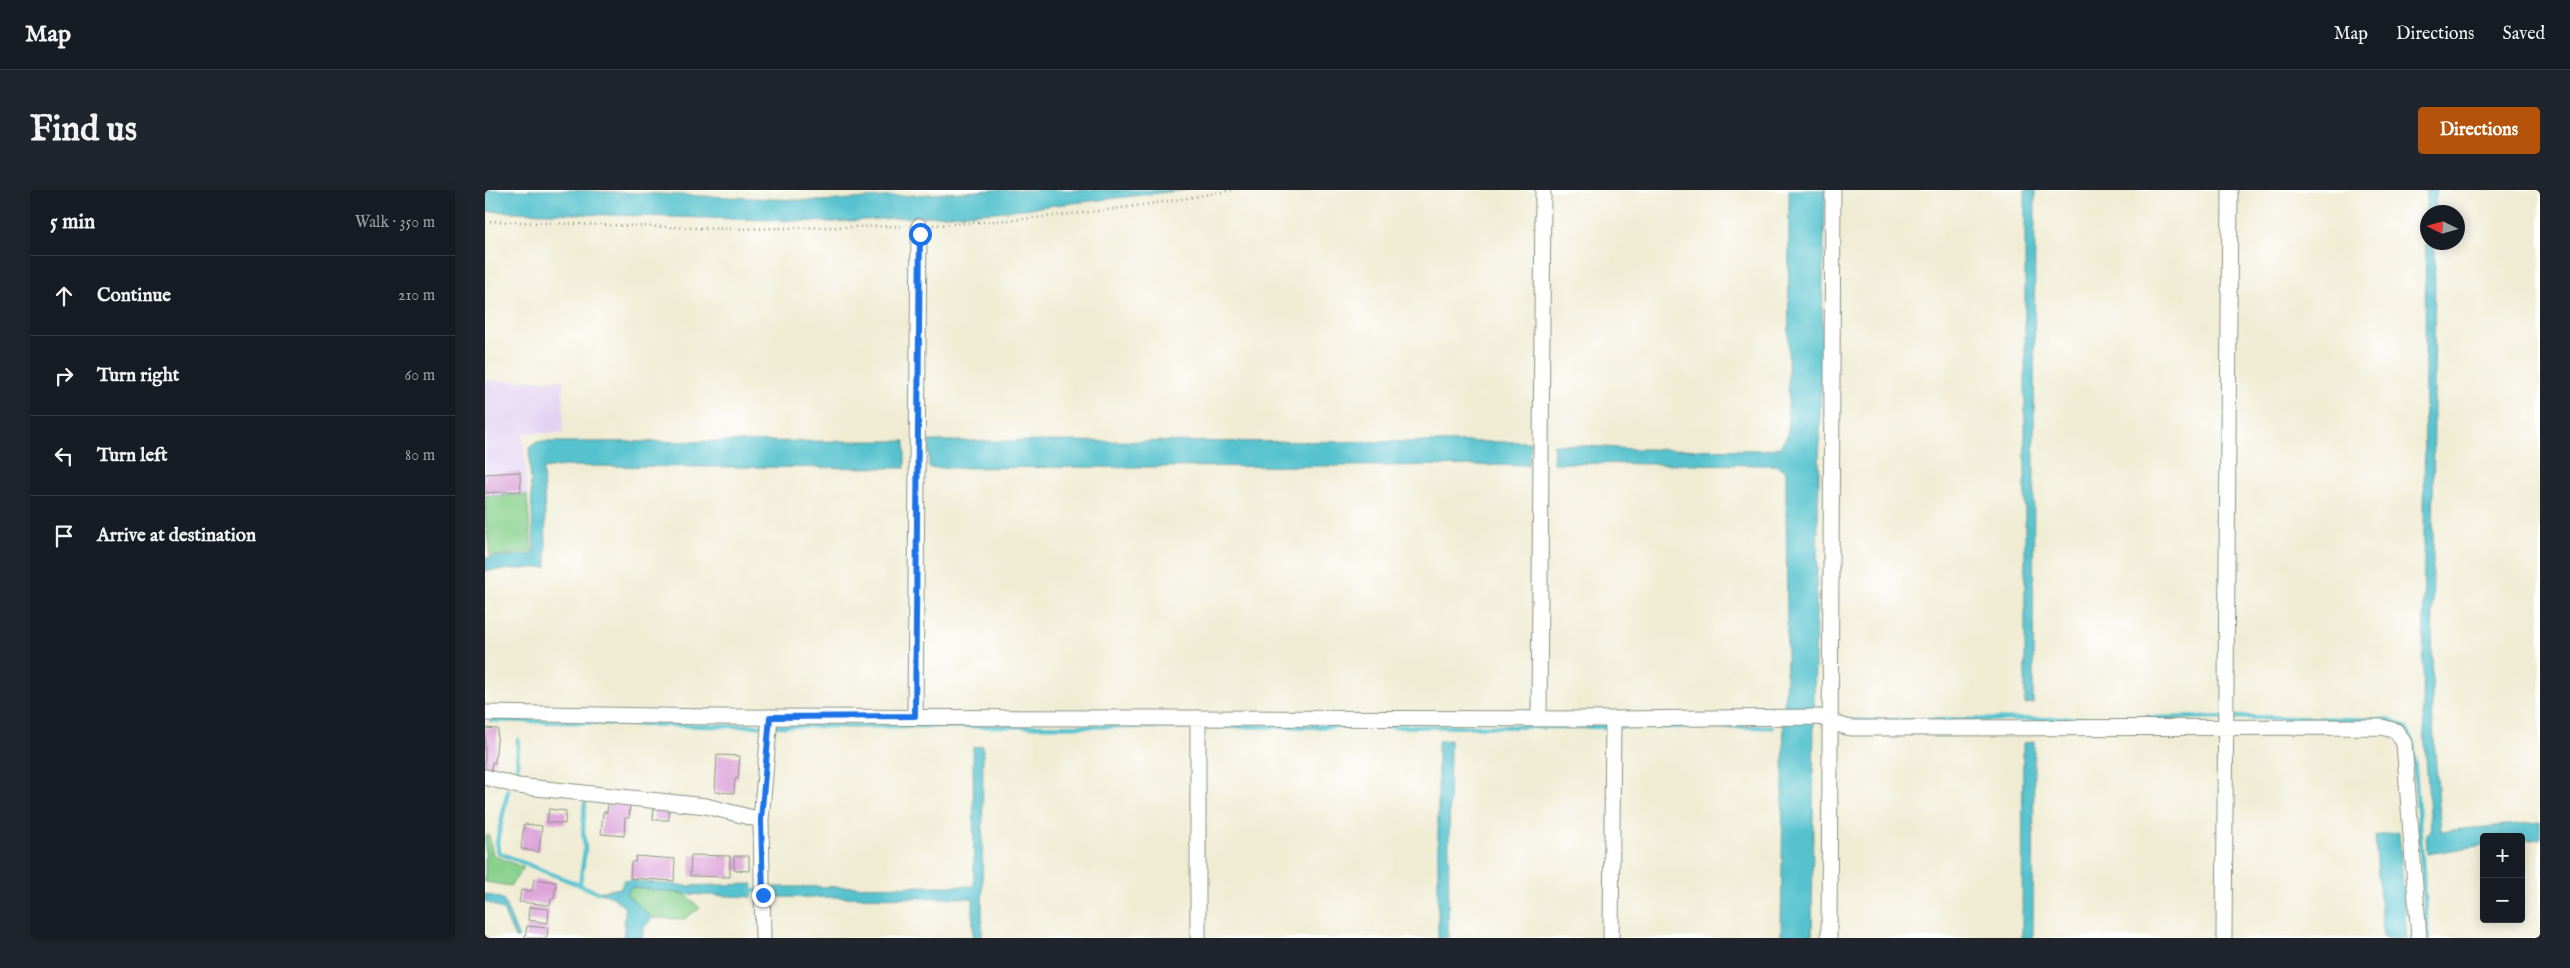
<!DOCTYPE html>
<html lang="en">
<head>
<meta charset="utf-8">
<style>
	:root { --surface:#171b24; --page:#20242c; --text:#f1f3f6; --muted:#9ea1a6; --line:#363941; --accent:#b45309 }
	body { margin:0; font-family:"IM FELL English",serif; background:var(--page); color:var(--text) }
	.controls { position:absolute; right:15px; bottom:15px; display:grid; overflow:hidden; border-radius:5px; box-shadow:0 2px 12px #0003 }
	.controls button { width:45px; height:45px; display:grid; place-items:center; padding:0; border:0; border-bottom:1px solid var(--line); background:var(--surface); color:var(--text); font:25px sans-serif }
	.compass { position:absolute; left:1935px; top:15px; width:45px; height:45px; border-radius:50%; background:var(--surface); box-shadow:0 2px 12px #0003; rotate:275deg }
	.stop { position:absolute; width:15px; height:15px; margin:-11px; border:4px solid #1a73e8; border-radius:50%; background:#fff }
	.stop.end { background:#1a73e8; border-color:#fff; box-shadow:0 1px 5px #0008 }
	.list { margin:0; padding:0; list-style:none }
	h2 { display:flex; justify-content:space-between; align-items:center; height:65px; margin:0; padding:0 20px; font-size:21px }
	h2 small { font-size:16px; font-weight:400; color:var(--muted) }
	.list li { display:grid; grid-template-columns:32px 1fr auto; gap:15px; align-items:center; box-sizing:border-box; height:80px; padding:0 20px; border-top:1px solid var(--line) }
	.list b { display:block; font-size:19px; white-space:nowrap }
	.list em { font-size:16px; font-style:normal; color:var(--muted) }
	.icon { flex:none; width:28px; height:28px; fill:none; stroke:currentColor; stroke-width:2; stroke-linecap:round; stroke-linejoin:round }
	.map { position:relative; flex:none; width:2055px; height:748px; overflow:hidden; border-radius:5px }
	header { display:flex; align-items:center; gap:30px; box-sizing:border-box; height:70px; padding:0 25px; background:var(--surface); border-bottom:1px solid var(--line) }
	header strong { font-size:24px }
	nav { display:flex; gap:28px; margin-inline-start:auto; font-size:18px }
	.intro { display:flex; align-items:center; justify-content:space-between; box-sizing:border-box; height:120px; padding:0 30px }
	h1 { margin:0; font-size:35px }
	.button { padding:12px 22px; border-radius:5px; background:var(--accent); color:#fff; font-size:18px; font-weight:700 }
	main { display:flex; gap:30px; padding:0 30px }
	aside { flex:1; background:var(--surface); border-radius:5px; box-shadow:0 2px 12px #0003 }
	.map>svg:first-child { display:block }
</style>
</head>
<body>
<header>
<strong>Map</strong>
<nav><a>Map</a><a>Directions</a><a>Saved</a></nav>
</header>
<div class="intro"><h1>Find us</h1><a class="button">Directions</a></div>
<main>
<aside>
<h2>5 min<small>Walk · 350 m</small></h2>
<ul class="list">
<li><svg class="icon" aria-label="ahead" viewBox="0 0 24 24"><path d="M12 20V5M6 11l6-6 6 6"/></svg><div><b>Continue</b></div><em>210 m</em></li>
<li><svg class="icon" aria-label="right" viewBox="0 0 24 24"><path d="M7 20v-9h11M14 6l5 5-5 5"/></svg><div><b>Turn right</b></div><em>60 m</em></li>
<li><svg class="icon" aria-label="left" viewBox="0 0 24 24"><path d="M17 20v-9H6M10 6l-5 5 5 5"/></svg><div><b>Turn left</b></div><em>80 m</em></li>
<li><svg class="icon" aria-label="arrive" viewBox="0 0 24 24"><path d="M6 21V4h12l-3 4 3 4H6"/></svg><div><b>Arrive at destination</b></div></li>
</ul>
</aside>
<div class="map">
<svg width="2055" height="748" viewBox="0 0 2055 748">
	<rect width="100%" height="100%" fill="#fff"/>
	<filter id="ink" filterUnits="userSpaceOnUse"><feTurbulence type="fractalNoise" baseFrequency=".02" numOctaves="2"/><feDisplacementMap in="SourceGraphic" scale="10" xChannelSelector="R" yChannelSelector="G"/><feConvolveMatrix kernelMatrix="1 2 1 2 8 2 1 2 1" color-interpolation-filters="sRGB"/></filter>
	<filter id="wash" filterUnits="userSpaceOnUse"><feTurbulence type="fractalNoise" baseFrequency=".0096" numOctaves="4" result="noise"/><feDisplacementMap in="SourceGraphic" scale="20" xChannelSelector="R" yChannelSelector="G"/><feGaussianBlur stdDeviation="1.12" result="paint"/><feColorMatrix in="noise" values="0 0 0 0 0 0 0 0 0 0 0 0 0 0 0 0 0 1.4 0 .05"/><feComposite in="paint" operator="in"/></filter>
	<g filter="url(#wash)">
		<rect width="100%" height="100%" fill="#f0ecd4"/>
		<!-- built -->
		<path fill="#e3d3f2" d="M78,190V243H38L42,305L0,306V191Z"/>
		<!-- green -->
		<path fill="#88d18d" stroke="#548760" d="M42,305L47,362L5,366L0,329V306Z
			M4,645L8,665L39,678L25,696L0,692V646Z
			M147,697L200,704L215,718L199,729L167,728L141,704Z"/>
		<!-- water -->
		<path fill="#56c2ce" stroke="#3a8081" d="M0,0H81L335,11L510,0H700L511,22L347,32L0,21Z
			M1304,0H1340L1329,520L1327,748H1296L1299,520L1302,468L1301,281L1291,275L1068,273L1069,254L1150,259L1278,260L1295,257L1303,244Z
			M1540,0H1550L1548,513L1540,514Z
			M1941,0H1951L1950,22H1942V52L1950,53L1947,521L1956,641L2055,632V649L2036,651V647H1999V655L1942,664L1941,644L1946,641L1938,523Z
			M420,251V278L79,276L58,279L62,377L0,381V368L49,364L44,258L52,252Z
			M444,251L1046,252L1043,275L444,278Z
			M965,550L963,748H953V551Z
			M1549,551L1548,748H1537L1538,553Z
			M498,556L497,748H488V708L287,707L288,697L489,696L488,557Z
			M1914,642L1922,748H1898L1890,646Z
			M139,690L203,696L268,694L267,707L200,704L147,697L141,704L167,728L159,738L157,748H136L139,744L140,718L128,707L112,702L136,698Z
			M0,704L18,709L34,748H30L18,720L0,711Z"/>
		<g fill="none" stroke-linecap="round" stroke-linejoin="round">
			<!-- stream -->
			<path stroke="#56c2ce" stroke-width="4.5" d="M6,530L220,536L1287,537
				M1370,531L1754,527L1905,530L1921,538L1928,555L1943,748
				M32,588L33,550
				M23,600L12,652L14,663L112,702
				M95,694L100,660L98,638L100,613
				M267,701H288"/>
		</g>
		<g id="blocks">
			<!-- building -->
			<path fill="#dda4d9" d="M35,282L36,301L0,303V284Z
				M0,538L13,539L10,573L7,572L6,581H0Z
				M232,565L255,566L253,589H250L249,603L230,602Z
				M123,613L145,615L144,628H140L139,646L116,644L118,622H122Z
				M169,618L184,619V630H168Z
				M64,619L81,621L80,634L62,632Z
				M39,634L57,636L54,662L36,659Z
				M206,665L245,666V687L205,686Z
				M151,666L190,669L189,691L145,688L146,672H150Z
				M249,666H264V681L249,680Z
				M49,689L71,692L69,709H66L65,715L34,712L36,700L47,701Z
				M44,717L64,719L63,733L43,730Z
				M42,736L63,738L62,748H40Z"/>
		</g>
	</g>
	<g filter="url(#ink)">
		<use href="#blocks" fill-opacity="0" stroke="#889484" stroke-width="1"/>
		<g fill="none" stroke-linecap="round" stroke-linejoin="round">
			<!-- minor casing -->
			<g stroke="#889484" stroke-width="17">
				<path id="minor" d="M0,523L228,527L1128,529L1334,527C1346,530 1355,537 1367,538L1897,537L1911,541L1919,553L1934,748
					M430,526L434,36
					M713,528V748
					M1054,529L1058,0
					M0,587L33,596L221,616L276,630
					M278,748L276,630L285,527
					M1126,748L1128,529
					M1344,748L1348,0
					M1739,748L1745,0"/>
			</g>
			<!-- path -->
			<path stroke="#889484" stroke-width="2.5" stroke-dasharray="1 4" stroke-linecap="butt" d="M0,31L240,39L420,36
				M448,35C548,30 648,19 747,0"/>
			<!-- minor -->
			<use href="#minor" stroke="#fff" stroke-width="15"/>
		</g>
	</g>
	<g fill="none" stroke-linecap="round" stroke-linejoin="round" filter="url(#ink)">
		<!-- route -->
		<path stroke="#1a73e8" stroke-width="6" d="M278,705L276,630L285,527L430,526L435,44"/>
	</g>
</svg>
<div class="controls">
<button>+</button>
<button>−</button>
</div>
<svg class="compass" viewBox="-18 -18 36 36"><path d="M0-13l5 13h-10z" fill="#e53935"/><path d="M0 13l5-13h-10z" fill="#9ea1a6"/></svg>
<div class="stop" style="left:435px;top:44px"></div>
<div class="stop end" style="left:278px;top:705px"></div>
</div>
</main>
</body>
</html>
